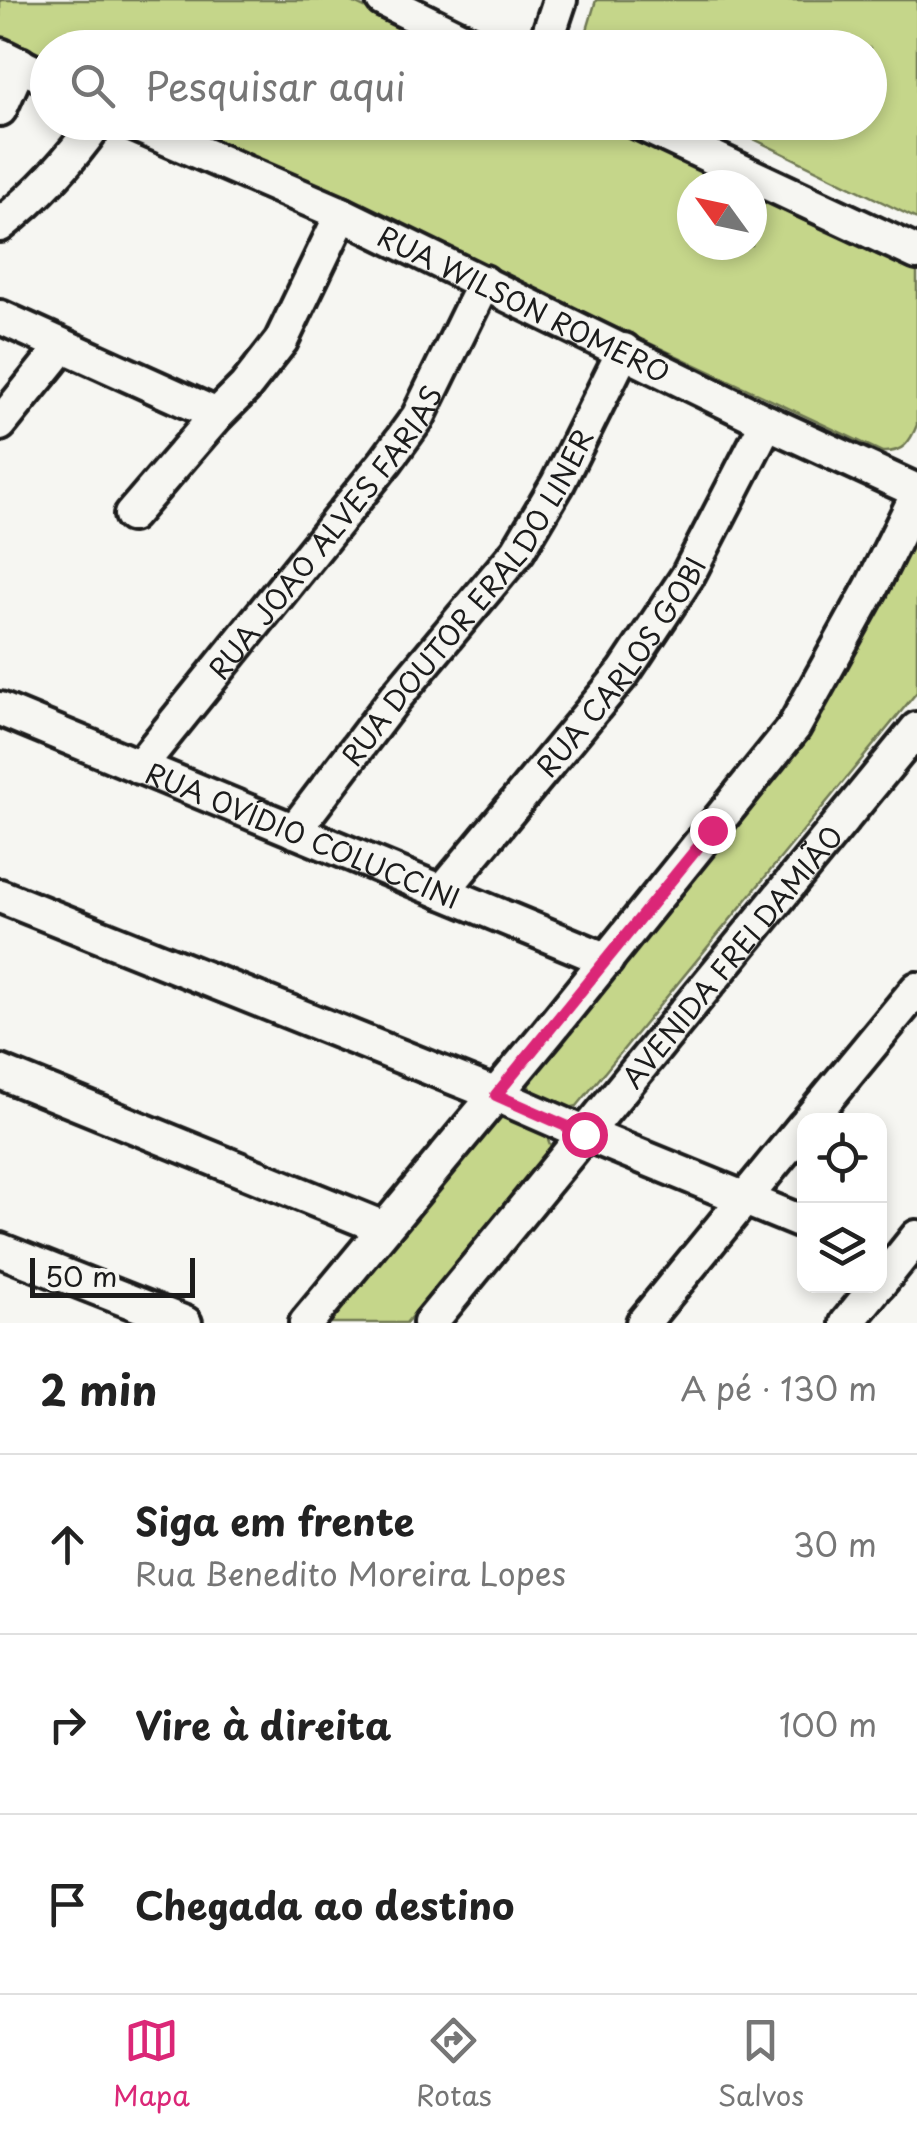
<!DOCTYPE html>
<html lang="pt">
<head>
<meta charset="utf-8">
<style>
	:root { --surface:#fff; --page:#f2f2f2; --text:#222; --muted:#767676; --line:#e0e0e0; --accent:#db2777 }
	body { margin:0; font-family:"Playpen Sans",sans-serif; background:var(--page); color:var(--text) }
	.controls { position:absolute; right:30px; bottom:30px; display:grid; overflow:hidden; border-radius:20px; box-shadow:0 5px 15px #0003 }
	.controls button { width:90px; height:90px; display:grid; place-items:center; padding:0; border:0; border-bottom:2px solid var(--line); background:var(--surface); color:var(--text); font:50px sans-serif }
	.compass { position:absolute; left:677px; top:170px; width:90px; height:90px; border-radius:50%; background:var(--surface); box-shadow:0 5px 15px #0003; rotate:303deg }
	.scale { position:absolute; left:30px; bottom:25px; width:165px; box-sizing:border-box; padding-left:10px; border:5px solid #1c1c1c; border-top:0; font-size:28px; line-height:35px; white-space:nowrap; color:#1c1c1c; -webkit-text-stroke:8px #f6f6f2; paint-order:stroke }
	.stop { position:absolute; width:30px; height:30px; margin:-22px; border:8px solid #db2777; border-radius:50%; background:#fff }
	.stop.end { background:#db2777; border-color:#fff; box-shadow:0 2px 10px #0008 }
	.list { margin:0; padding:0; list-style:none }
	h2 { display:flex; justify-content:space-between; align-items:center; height:130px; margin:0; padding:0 40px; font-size:42px }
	h2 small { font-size:32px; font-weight:400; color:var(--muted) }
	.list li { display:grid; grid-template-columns:65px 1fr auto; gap:30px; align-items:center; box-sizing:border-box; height:180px; padding:0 40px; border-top:2px solid var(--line) }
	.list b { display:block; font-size:38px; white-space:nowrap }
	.list p { margin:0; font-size:32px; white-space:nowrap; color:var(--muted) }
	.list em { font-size:32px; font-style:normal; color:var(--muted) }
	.icon { flex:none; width:55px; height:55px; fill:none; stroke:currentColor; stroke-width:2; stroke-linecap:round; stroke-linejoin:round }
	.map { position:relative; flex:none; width:917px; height:1323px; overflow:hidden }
	.search { position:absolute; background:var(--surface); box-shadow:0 5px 15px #0003; left:30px; right:30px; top:30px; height:110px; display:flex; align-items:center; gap:25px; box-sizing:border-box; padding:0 35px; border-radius:55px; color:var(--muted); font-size:38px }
	.sheet { height:670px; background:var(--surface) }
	nav { display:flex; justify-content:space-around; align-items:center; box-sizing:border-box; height:140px; border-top:2px solid var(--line); background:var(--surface); font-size:28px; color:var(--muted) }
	nav a { display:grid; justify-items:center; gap:5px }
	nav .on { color:var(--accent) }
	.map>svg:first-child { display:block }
</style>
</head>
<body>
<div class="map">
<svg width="917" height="1323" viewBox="0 0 917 1323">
	<rect width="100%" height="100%" fill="#f6f6f2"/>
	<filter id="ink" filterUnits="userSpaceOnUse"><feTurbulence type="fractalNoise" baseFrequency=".01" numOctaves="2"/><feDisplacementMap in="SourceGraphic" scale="20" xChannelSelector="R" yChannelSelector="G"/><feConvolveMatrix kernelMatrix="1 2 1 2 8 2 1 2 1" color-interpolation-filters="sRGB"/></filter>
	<g filter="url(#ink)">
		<!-- green -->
		<path fill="#c5d68a" stroke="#707953" stroke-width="2.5" d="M0,0H348L447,47L48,48L47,60L0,38Z
			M596,0H917V219L721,123L870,122V48L582,47Z
			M180,123H604L735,185H692V245H752V193L917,272V425C910,442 903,453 882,452Z
			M917,533V692L577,1106L565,1109L534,1098L525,1077L800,727L909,536Z
			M499,1113L546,1134L551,1147L406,1323H326Z"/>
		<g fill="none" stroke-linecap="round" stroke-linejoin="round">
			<!-- minor casing -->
			<g stroke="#1c1c1c" stroke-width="40">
				<g id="minor">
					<path d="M383,0L480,48"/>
					<path d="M544,48L560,0"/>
					<path d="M0,55L48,79"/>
					<path d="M0,109L20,64"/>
					<path id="s1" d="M129,122L342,214L767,422L917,491"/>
					<path d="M637,122L917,253"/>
					<path d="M0,225C38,195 69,162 97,122"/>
					<path d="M0,317L217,415"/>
					<path d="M0,424L63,346"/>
					<path d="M131,515L217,415L245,387L281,341L342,214"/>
					<path id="s2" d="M0,709L607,960"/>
					<path id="s3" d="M139,767L386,461L418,417L484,282"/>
					<path id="s4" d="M294,831L395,698L518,551L557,485L624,350"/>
					<path id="s5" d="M442,892L624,672L687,577L767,422"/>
					<path d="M0,896L497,1095L584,1133L804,1223"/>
					<path d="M0,1072L384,1228"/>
					<path d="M809,1120L917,989"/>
					<path d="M0,1250L185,1323"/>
					<path d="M880,1283L917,1237"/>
					<path d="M306,1323L548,1032L794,727L871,588L917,495"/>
					<path id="s6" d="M430,1323L917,729"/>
					<path d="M643,1323L804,1126"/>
					<path d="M847,1323L877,1286"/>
				</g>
			</g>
			<!-- minor -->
			<use href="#minor" stroke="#f6f6f2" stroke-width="32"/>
		</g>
	</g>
	<g fill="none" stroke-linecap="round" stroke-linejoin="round" filter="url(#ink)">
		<!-- route -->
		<path stroke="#db2777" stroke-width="12" d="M584,1134L496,1095L712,830"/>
	</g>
	<g text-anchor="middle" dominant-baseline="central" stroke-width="10" stroke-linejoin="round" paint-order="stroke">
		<!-- street labels -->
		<g font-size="28" fill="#1c1c1c" stroke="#f6f6f2">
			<text stroke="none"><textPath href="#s1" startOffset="435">RUA WILSON ROMERO</textPath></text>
			<text stroke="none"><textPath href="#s3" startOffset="300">RUA JOÃO ALVES FARIAS</textPath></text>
			<text stroke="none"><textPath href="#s4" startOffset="292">RUA DOUTOR ERALDO LINER</textPath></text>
			<text stroke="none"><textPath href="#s5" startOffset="288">RUA CARLOS GOBI</textPath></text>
			<text stroke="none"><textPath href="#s2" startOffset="328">RUA OVÍDIO COLUCCINI</textPath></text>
			<text stroke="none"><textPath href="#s6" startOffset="475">AVENIDA FREI DAMIÃO</textPath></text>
		</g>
	</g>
</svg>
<div class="controls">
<button><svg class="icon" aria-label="locate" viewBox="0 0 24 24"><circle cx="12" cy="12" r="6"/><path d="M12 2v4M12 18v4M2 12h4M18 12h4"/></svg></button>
<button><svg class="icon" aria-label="layers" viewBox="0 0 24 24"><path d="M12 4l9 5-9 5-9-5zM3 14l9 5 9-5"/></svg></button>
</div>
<svg class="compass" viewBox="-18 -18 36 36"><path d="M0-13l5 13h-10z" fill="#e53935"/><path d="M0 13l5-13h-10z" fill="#767676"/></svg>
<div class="scale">50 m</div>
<div class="stop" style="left:584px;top:1134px"></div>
<div class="stop end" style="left:712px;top:830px"></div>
<div class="search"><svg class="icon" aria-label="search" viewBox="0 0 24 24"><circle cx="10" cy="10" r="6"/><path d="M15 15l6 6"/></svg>Pesquisar aqui</div>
</div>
<section class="sheet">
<h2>2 min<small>A pé · 130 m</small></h2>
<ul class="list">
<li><svg class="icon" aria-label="ahead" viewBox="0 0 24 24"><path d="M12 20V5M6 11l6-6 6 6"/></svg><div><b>Siga em frente</b><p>Rua Benedito Moreira Lopes</p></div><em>30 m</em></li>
<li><svg class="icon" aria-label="right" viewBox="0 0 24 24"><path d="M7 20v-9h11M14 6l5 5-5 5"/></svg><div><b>Vire à direita</b></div><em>100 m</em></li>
<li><svg class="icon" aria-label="arrive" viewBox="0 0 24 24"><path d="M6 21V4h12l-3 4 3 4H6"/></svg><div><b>Chegada ao destino</b></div></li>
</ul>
</section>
<nav>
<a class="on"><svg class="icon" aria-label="map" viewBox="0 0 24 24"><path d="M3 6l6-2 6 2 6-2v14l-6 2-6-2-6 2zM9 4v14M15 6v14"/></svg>Mapa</a>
<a><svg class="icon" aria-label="directions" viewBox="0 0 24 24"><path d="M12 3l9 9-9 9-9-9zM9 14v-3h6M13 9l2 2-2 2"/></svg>Rotas</a>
<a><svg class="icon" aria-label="saved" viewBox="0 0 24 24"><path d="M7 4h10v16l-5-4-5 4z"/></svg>Salvos</a>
</nav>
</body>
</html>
